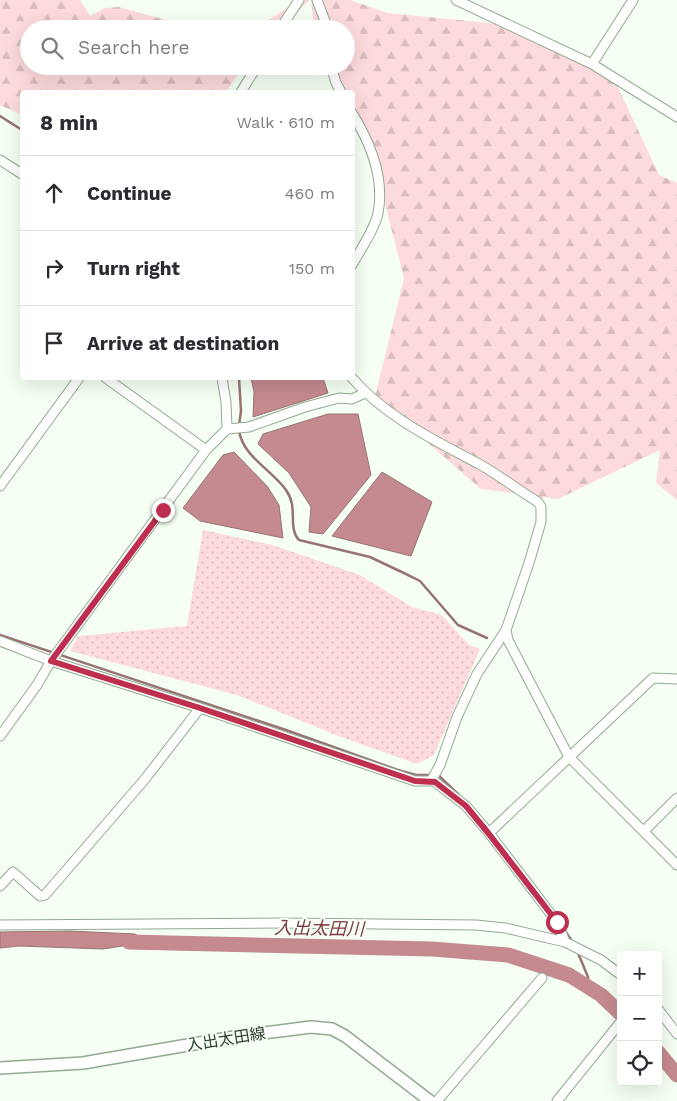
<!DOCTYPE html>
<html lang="en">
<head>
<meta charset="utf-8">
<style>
	:root { --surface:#fff; --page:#f7f7f7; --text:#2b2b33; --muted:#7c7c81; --line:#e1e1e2 }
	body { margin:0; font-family:"Work Sans","Noto Sans JP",sans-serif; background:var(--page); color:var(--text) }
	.controls { position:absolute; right:15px; bottom:15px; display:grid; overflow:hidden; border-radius:5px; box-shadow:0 5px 20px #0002 }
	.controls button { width:45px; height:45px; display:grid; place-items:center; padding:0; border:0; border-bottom:1px solid var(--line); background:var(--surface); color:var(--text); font:25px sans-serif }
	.stop { position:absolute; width:15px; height:15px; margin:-11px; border:4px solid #be2e4e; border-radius:50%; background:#fff }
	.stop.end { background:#be2e4e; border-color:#fff; box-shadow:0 1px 5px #0008 }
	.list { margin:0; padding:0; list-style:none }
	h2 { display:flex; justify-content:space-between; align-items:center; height:65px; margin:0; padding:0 20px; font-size:21px }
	h2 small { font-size:16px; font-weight:400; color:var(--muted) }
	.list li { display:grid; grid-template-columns:32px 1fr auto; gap:15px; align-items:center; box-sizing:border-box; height:75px; padding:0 20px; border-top:1px solid var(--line) }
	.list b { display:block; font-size:19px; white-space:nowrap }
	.list em { font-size:16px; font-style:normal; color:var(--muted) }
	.icon { flex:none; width:28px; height:28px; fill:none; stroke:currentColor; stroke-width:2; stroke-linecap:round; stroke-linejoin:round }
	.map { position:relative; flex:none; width:677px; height:1101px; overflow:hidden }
	.search { position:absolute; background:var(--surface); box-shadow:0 5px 20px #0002; left:20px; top:20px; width:335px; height:55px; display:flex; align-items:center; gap:12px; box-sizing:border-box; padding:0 18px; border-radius:28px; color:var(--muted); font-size:19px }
	.panel { position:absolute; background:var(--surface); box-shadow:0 5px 20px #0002; left:20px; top:90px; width:335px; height:290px; border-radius:5px }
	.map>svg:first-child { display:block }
</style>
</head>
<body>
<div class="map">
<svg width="677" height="1101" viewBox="0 0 677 1101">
	<defs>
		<pattern id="grass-dots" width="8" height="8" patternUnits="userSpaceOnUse" patternTransform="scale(1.25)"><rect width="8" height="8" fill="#fddadd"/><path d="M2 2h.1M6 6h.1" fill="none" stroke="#d9bcbe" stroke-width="1.8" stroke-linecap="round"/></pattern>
		<pattern id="forest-firs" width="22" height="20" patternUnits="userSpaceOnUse" patternTransform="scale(1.25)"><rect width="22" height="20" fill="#fddadd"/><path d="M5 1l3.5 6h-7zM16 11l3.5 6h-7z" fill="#d9bcbe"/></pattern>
	</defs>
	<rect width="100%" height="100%" fill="#f5fff4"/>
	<!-- grass -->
	<path fill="url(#grass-dots)" d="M203,530L272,545L360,575L412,607L442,615L469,645L480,649L434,755L417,764L341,737L237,695L70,651L78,636L187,626Z"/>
	<!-- forest -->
	<path fill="url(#forest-firs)" d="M0,0H80L90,16L105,8L119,7L198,29H29V66H244L226,92H22V115L0,105Z
		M298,0H310L279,29H256Z
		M311,0H350L388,13L521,26L617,85L659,175L677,183V500L656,483L660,450L558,499L481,489L375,397L404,278L373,157L353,117L352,92H340L326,66H346V29H314Z"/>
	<!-- water -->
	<path fill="#c48a8f" stroke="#987373" d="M251,378H323L328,393L253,417L254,392Z
		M328,414H358L371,475L323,534L309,532L311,507L289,473L258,444L263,434Z
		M234,452L267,486L279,505L283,538L200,521L183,508L223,455Z
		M382,472L432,502L411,556L332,536Z
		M70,931L135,934L148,942L103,949L19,946L0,948V932Z"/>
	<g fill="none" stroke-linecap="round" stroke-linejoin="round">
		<!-- stream -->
		<path stroke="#987373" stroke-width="2.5" d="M0,116L22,130
			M239,378L241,411L239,425
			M239,430C242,456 272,470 286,490C299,508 287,527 299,540L370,557L408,575L420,581L458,625L487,638
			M0,635L286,730L398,770L416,775H432
			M438,775L459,795
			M565,931L572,941
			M578,953L588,977V987"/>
		<!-- river -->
		<path stroke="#c48a8f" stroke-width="15" d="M129,942L432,949L508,955L569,975L601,995L621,1014
			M658,1052L677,1075"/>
		<!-- minor casing -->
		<g stroke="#93a991" stroke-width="11">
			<path id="minor" d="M317,0L328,29
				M456,0L592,64L677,117
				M280,29L299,0
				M592,64L633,0
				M331,66L336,83L341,92
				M241,92L257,66
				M352,113C370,142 385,177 378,213C375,229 360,250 352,265
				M0,160L22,174
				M106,378L206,450
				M222,378L226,402L227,429
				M352,378C386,417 434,440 479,464C499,475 518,490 538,502L541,507V522L529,563L506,630L477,674L457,717L440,765L431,781L435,782L466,806L489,833L557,922L565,942
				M0,486L79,378
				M506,630L508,640L569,757L677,865
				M0,641L51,661L200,708L415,781H431
				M0,736L37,685L51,661L206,450L227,429L249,427L305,407L339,398L352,399L365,393
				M644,831L677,798
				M489,833L653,678L677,679
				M0,886L13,872L40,896L45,895L145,779L200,708
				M0,925L279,923L476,925L505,928L565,942L601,960L621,975
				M658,1009L677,1034
				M437,1101L542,978
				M557,1101L619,1024"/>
		</g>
		<!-- secondary casing -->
		<g stroke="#93a991" stroke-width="14">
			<path id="secondary" d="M0,1068L83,1063L240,1036L311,1027L332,1029L345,1036L430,1101"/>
		</g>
		<!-- minor -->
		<use href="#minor" stroke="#fff" stroke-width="9"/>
		<!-- secondary -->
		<use href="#secondary" stroke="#fff" stroke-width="11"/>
	</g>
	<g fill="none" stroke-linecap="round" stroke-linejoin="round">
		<!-- route -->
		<path stroke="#be2e4e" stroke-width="6" d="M163,510L51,661L200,708L415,781L435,782L466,806L489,834L557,922"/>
	</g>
	<g text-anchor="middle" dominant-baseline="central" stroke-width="4" stroke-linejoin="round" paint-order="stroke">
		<!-- street labels -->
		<g font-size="16" fill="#323c32" stroke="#f5fff4">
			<text transform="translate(226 1039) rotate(-9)">入出太田線</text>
		</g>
		<!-- water labels -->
		<g font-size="18" font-style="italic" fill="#823943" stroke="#f5fff4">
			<text transform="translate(319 928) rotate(1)">入出太田川</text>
		</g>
	</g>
</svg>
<div class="controls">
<button>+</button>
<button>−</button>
<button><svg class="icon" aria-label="locate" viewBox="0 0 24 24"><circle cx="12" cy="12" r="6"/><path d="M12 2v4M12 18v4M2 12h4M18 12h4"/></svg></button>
</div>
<div class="stop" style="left:557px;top:922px"></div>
<div class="stop end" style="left:163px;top:510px"></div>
<div class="search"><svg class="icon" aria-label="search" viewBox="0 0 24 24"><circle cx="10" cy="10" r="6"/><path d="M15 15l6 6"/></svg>Search here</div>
<section class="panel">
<h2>8 min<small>Walk · 610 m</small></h2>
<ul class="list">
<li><svg class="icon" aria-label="ahead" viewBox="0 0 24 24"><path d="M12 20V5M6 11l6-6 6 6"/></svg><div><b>Continue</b></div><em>460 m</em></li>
<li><svg class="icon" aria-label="right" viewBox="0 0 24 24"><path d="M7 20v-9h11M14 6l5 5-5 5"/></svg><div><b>Turn right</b></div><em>150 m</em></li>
<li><svg class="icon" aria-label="arrive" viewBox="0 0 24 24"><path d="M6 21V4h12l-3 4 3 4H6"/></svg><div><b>Arrive at destination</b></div></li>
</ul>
</section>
</div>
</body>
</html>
